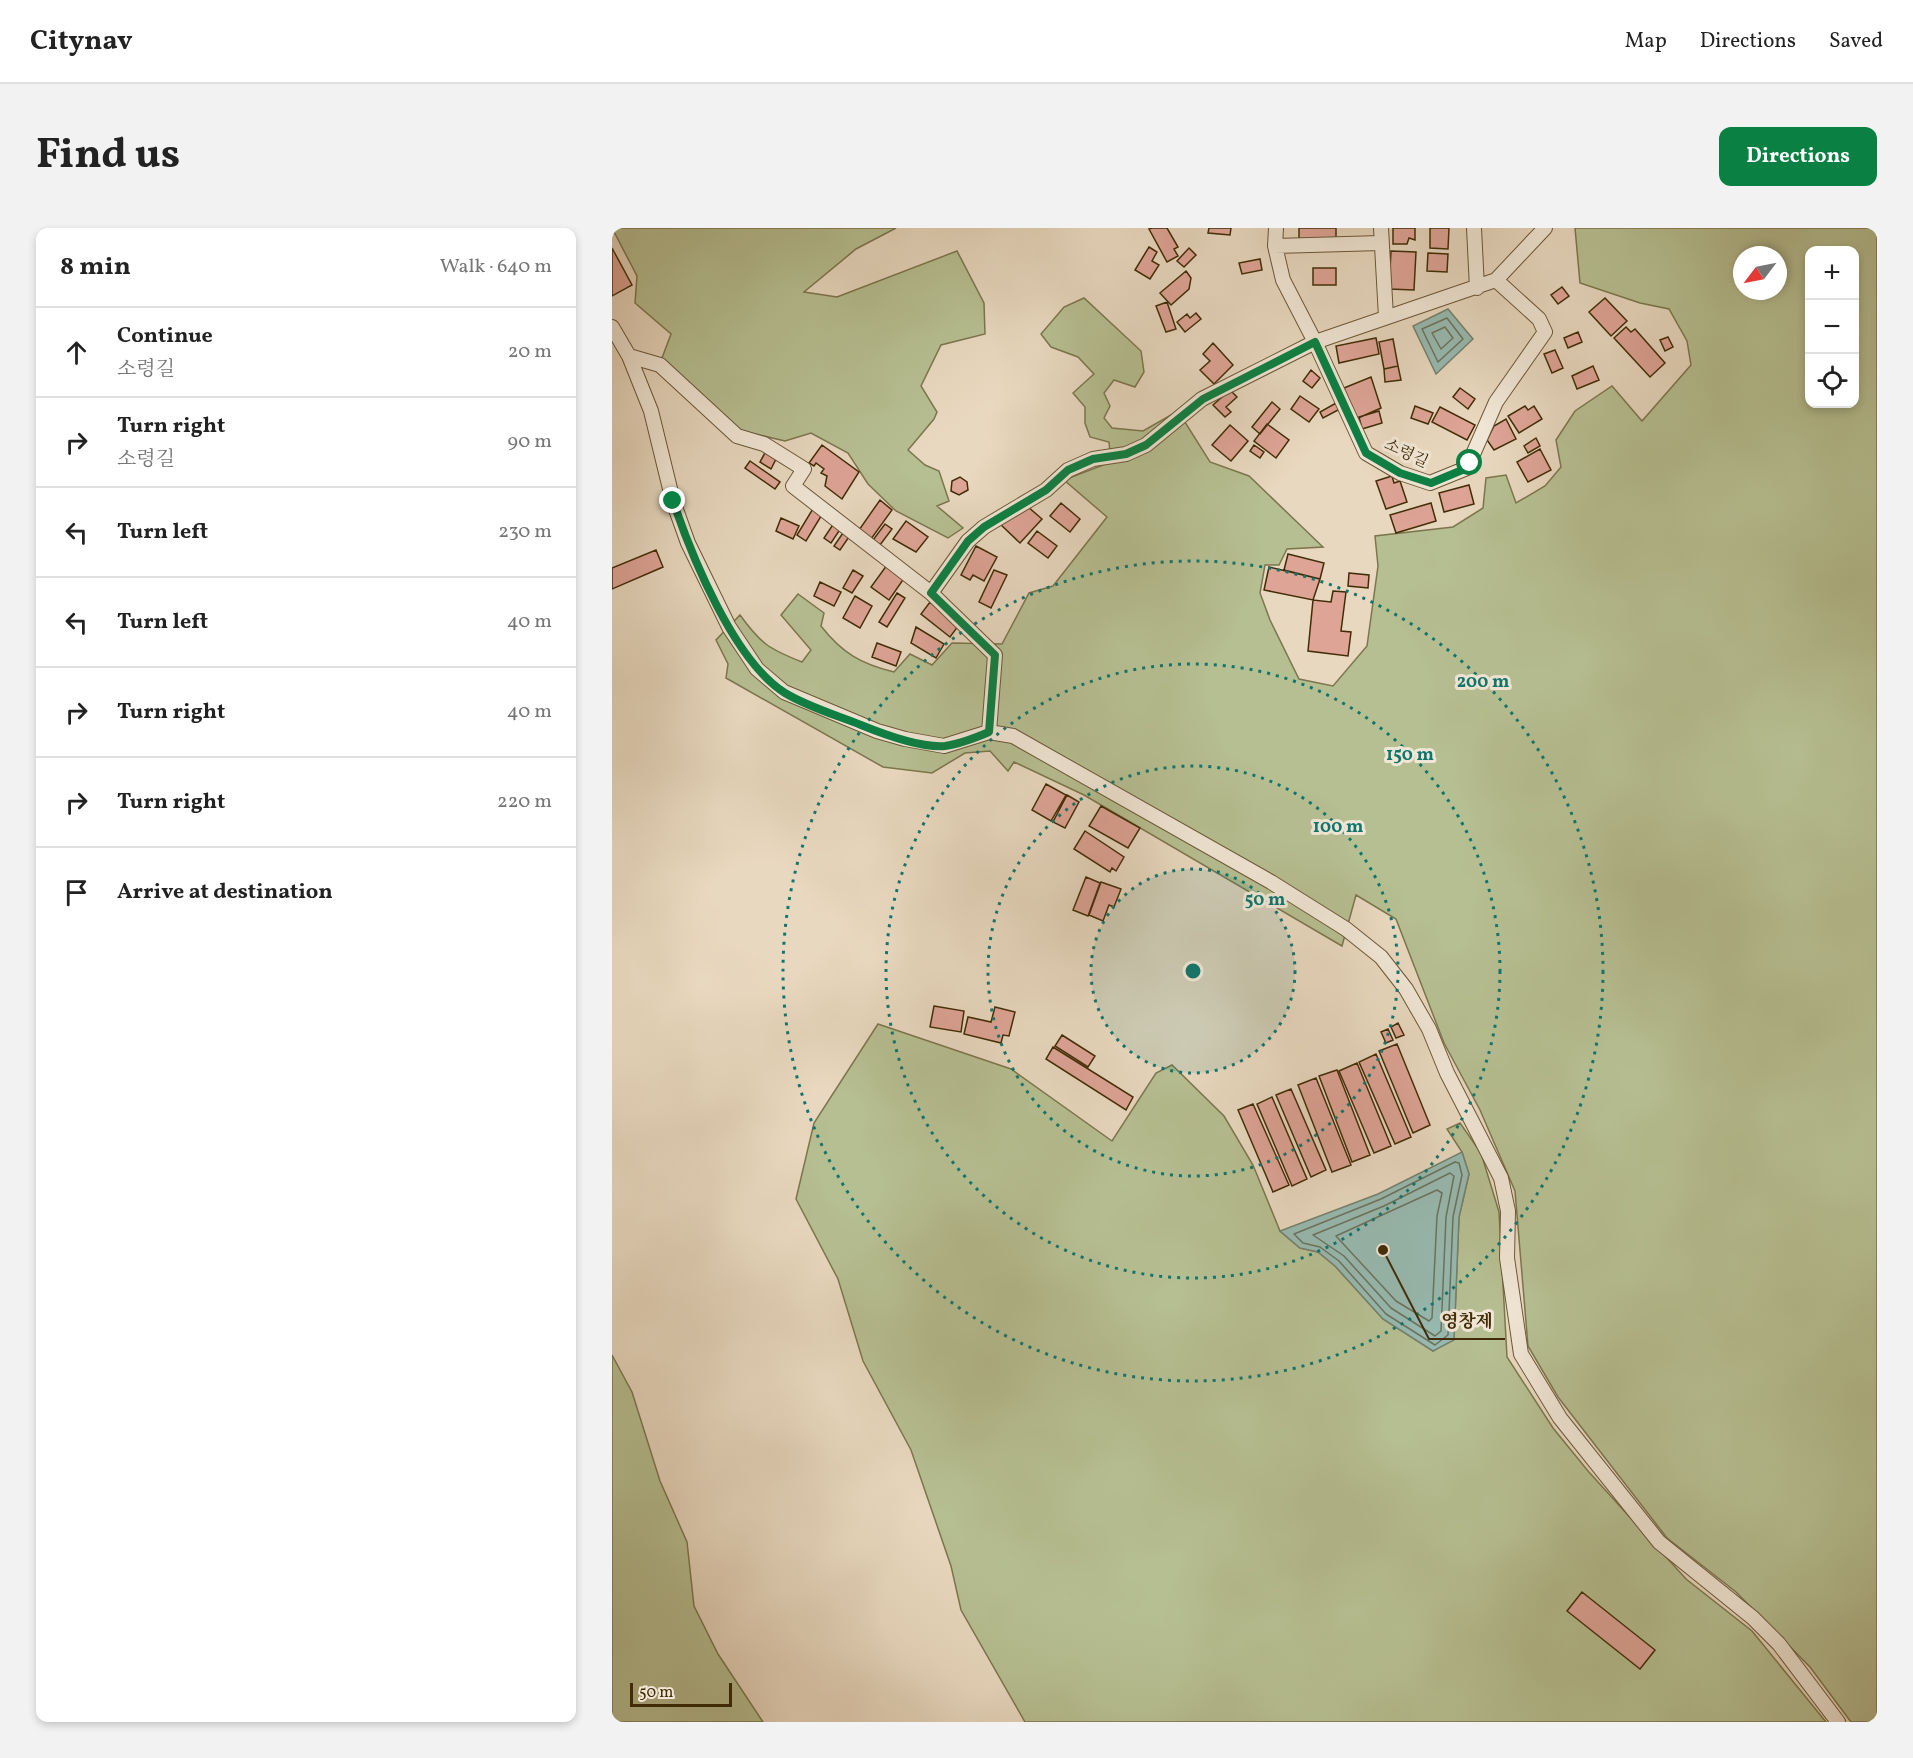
<!DOCTYPE html>
<html lang="en">
<head>
<meta charset="utf-8">
<style>
	:root { --surface:#fff; --page:#f2f2f2; --text:#222; --muted:#767676; --line:#e0e0e0; --accent:#0b8043 }
	body { margin:0; font-family:Vollkorn,"Noto Serif KR",serif; background:var(--page); color:var(--text) }
	.controls { position:absolute; right:18px; top:18px; display:grid; overflow:hidden; border-radius:12px; box-shadow:0 3px 9px #0003 }
	.controls button { width:54px; height:54px; display:grid; place-items:center; padding:0; border:0; border-bottom:2px solid var(--line); background:var(--surface); color:var(--text); font:30px sans-serif }
	.compass { position:absolute; left:1121px; top:18px; width:54px; height:54px; border-radius:50%; background:var(--surface); box-shadow:0 3px 9px #0003; rotate:238deg }
	.scale { position:absolute; left:18px; bottom:15px; width:102px; box-sizing:border-box; padding-left:6px; border:3px solid #422c08; border-top:0; font-size:16px; line-height:21px; white-space:nowrap; color:#422c08; -webkit-text-stroke:4px #f0e6d5; paint-order:stroke }
	.stop { position:absolute; width:18px; height:18px; margin:-14px; border:4px solid #0b8043; border-radius:50%; background:#fff }
	.stop.end { background:#0b8043; border-color:#fff; box-shadow:0 2px 6px #0008 }
	.list { margin:0; padding:0; list-style:none }
	h2 { display:flex; justify-content:space-between; align-items:center; height:78px; margin:0; padding:0 24px; font-size:26px }
	h2 small { font-size:20px; font-weight:400; color:var(--muted) }
	.list li { display:grid; grid-template-columns:39px 1fr auto; gap:18px; align-items:center; box-sizing:border-box; height:90px; padding:0 24px; border-top:2px solid var(--line) }
	.list b { display:block; font-size:22px; white-space:nowrap }
	.list p { margin:0; font-size:20px; white-space:nowrap; color:var(--muted) }
	.list em { font-size:20px; font-style:normal; color:var(--muted) }
	.icon { flex:none; width:33px; height:33px; fill:none; stroke:currentColor; stroke-width:2; stroke-linecap:round; stroke-linejoin:round }
	.map { position:relative; flex:none; width:1265px; height:1494px; overflow:hidden; border-radius:12px }
	header { display:flex; align-items:center; gap:36px; box-sizing:border-box; height:84px; padding:0 30px; background:var(--surface); border-bottom:2px solid var(--line) }
	header strong { font-size:28px }
	nav { display:flex; gap:33px; margin-inline-start:auto; font-size:21px }
	.intro { display:flex; align-items:center; justify-content:space-between; box-sizing:border-box; height:144px; padding:0 36px }
	h1 { margin:0; font-size:42px }
	.button { padding:15px 27px; border-radius:12px; background:var(--accent); color:#fff; font-size:21px; font-weight:700 }
	main { display:flex; gap:36px; padding:0 36px }
	aside { flex:1; background:var(--surface); border-radius:12px; box-shadow:0 3px 9px #0003 }
	.map>svg:first-child { display:block }
</style>
</head>
<body>
<header>
<strong>Citynav</strong>
<nav><a>Map</a><a>Directions</a><a>Saved</a></nav>
</header>
<div class="intro"><h1>Find us</h1><a class="button">Directions</a></div>
<main>
<aside>
<h2>8 min<small>Walk · 640 m</small></h2>
<ul class="list">
<li><svg class="icon" aria-label="ahead" viewBox="0 0 24 24"><path d="M12 20V5M6 11l6-6 6 6"/></svg><div><b>Continue</b><p>소령길</p></div><em>20 m</em></li>
<li><svg class="icon" aria-label="right" viewBox="0 0 24 24"><path d="M7 20v-9h11M14 6l5 5-5 5"/></svg><div><b>Turn right</b><p>소령길</p></div><em>90 m</em></li>
<li><svg class="icon" aria-label="left" viewBox="0 0 24 24"><path d="M17 20v-9H6M10 6l-5 5 5 5"/></svg><div><b>Turn left</b></div><em>230 m</em></li>
<li><svg class="icon" aria-label="left" viewBox="0 0 24 24"><path d="M17 20v-9H6M10 6l-5 5 5 5"/></svg><div><b>Turn left</b></div><em>40 m</em></li>
<li><svg class="icon" aria-label="right" viewBox="0 0 24 24"><path d="M7 20v-9h11M14 6l5 5-5 5"/></svg><div><b>Turn right</b></div><em>40 m</em></li>
<li><svg class="icon" aria-label="right" viewBox="0 0 24 24"><path d="M7 20v-9h11M14 6l5 5-5 5"/></svg><div><b>Turn right</b></div><em>220 m</em></li>
<li><svg class="icon" aria-label="arrive" viewBox="0 0 24 24"><path d="M6 21V4h12l-3 4 3 4H6"/></svg><div><b>Arrive at destination</b></div></li>
</ul>
</aside>
<div class="map">
<svg width="1265" height="1494" viewBox="0 0 1265 1494">
	<rect width="100%" height="100%" fill="#e8d8bf"/>
	<filter id="stains"><feTurbulence type="fractalNoise" baseFrequency=".00333" numOctaves="4"/><feColorMatrix values="0 0 0 0 .2 0 0 0 0 .09 0 0 0 0 .02 0 0 0 .5 -.17"/></filter>
	<radialGradient id="worn" r=".72"><stop offset=".6" stop-color="#630" stop-opacity="0"/><stop offset="1" stop-color="#630" stop-opacity=".3"/></radialGradient>
	<!-- green -->
	<path fill="#b6bf92" stroke="#7c764d" stroke-width="1.5" fill-rule="evenodd" d="M0,0H284L244,21L192,64L225,69L345,23L372,75L373,106L329,117L309,158L325,184L322,191L296,222L313,237L327,243L337,273L325,278L351,300L336,310L284,283L256,256L236,225L199,205L173,213L126,202L50,130L59,106L23,75L25,48Z
		M963,0H1265V1494H1239L1198,1439L1124,1364L1055,1310L946,1169L916,1118L903,963L868,882L832,815L784,691L744,667L730,718L472,567L402,534L396,543L378,523L353,525L320,545L271,539L114,450L116,436L104,412L128,387C149,416 157,421 190,434L199,422L169,387L186,366L212,385L209,398C230,425 249,436 282,444L298,426L320,437L340,415L390,416L417,365L441,358L495,289L452,252L499,234L497,214L478,209L473,195V179L461,165L482,146L466,129L439,119L429,106L452,79L472,70L529,123L532,144L523,159L502,152L492,165L498,178L492,190L500,200L531,203L566,183L598,234L637,248L711,319L675,321L667,337H653L648,365L658,392L687,451L721,458L755,418L766,338L763,308L841,299L871,280L874,250L894,247L904,275L933,258L949,239L944,212L963,183L1000,158L1030,193L1079,137L1075,113L1057,81L1028,75L968,55ZM1198,22H1242V176H1198ZM1130,27H1166V63H1130Z
		M266,796L399,841L500,913L544,845L560,837L612,888L641,937L668,1003L688,1020L706,1024L723,1038L771,1091L821,1123L842,1111L847,989L857,946L850,924L835,901L848,895L869,925L887,984L895,1129L941,1200L976,1243L1074,1351L1140,1403L1214,1494H413L349,1382L339,1338L299,1222L251,1133L226,1051L184,971L202,895Z
		M0,1127L20,1164L48,1253L75,1314L82,1378L106,1426L151,1494H0Z"/>
	<!-- water -->
	<path fill="#97bab1" stroke="#75816d" stroke-width="1.5" d="M836,81L861,111L824,146L801,98Z
		M850,924L857,946L847,989L842,1112L821,1123L771,1091L723,1038L706,1024L688,1020L668,1003L766,966Z"/>
	<g fill="none" stroke-linecap="round" stroke-linejoin="round">
		<!-- shore -->
		<path stroke="#6c735c" stroke-width="1.5" d="M835,90L851,111L826,134L810,101Z
			M833,99L841,110L829,121L820,105Z
			M843,934L847,935L850,947L841,989L836,1107L823,1117L774,1086L727,1033L708,1019L691,1015L682,1006L769,971Z
			M838,945L842,948L834,989L829,1103L823,1108L779,1080L732,1028L701,1007L772,978Z
			M825,962L830,965L825,988L820,1090L817,1093L784,1073L724,1008Z"/>
	</g>
	<!-- building -->
	<path fill="#dea496" stroke="#422c08" stroke-width="1.5" d="M540,0H555L566,19L562,21L566,28L555,34L537,1Z
		M597,0H619L618,7L596,5Z
		M687,0H724V11H687Z
		M781,0H803V12L797,10L795,16H781Z
		M818,0H837L836,21L818,20Z
		M537,19L545,24L540,33L547,37L538,51L523,42Z
		M0,20L20,57L0,68Z
		M577,20L584,27L572,39L565,33Z
		M779,23L804,24L802,62L777,61Z
		M816,25L836,26L835,44L815,43Z
		M648,31L650,42L630,46L627,35Z
		M701,40H724V57H701Z
		M574,43L579,50L577,61L559,77L548,65Z
		M950,59L957,68L946,76L939,67Z
		M993,70L1015,93L999,108L977,84Z
		M555,74L564,101L554,104L544,78Z
		M584,85L589,91L573,104L565,94L575,86L578,90Z
		M1014,99L1019,104L1023,101L1053,135L1038,149L1002,110Z
		M966,104L970,114L956,120L952,110Z
		M1056,109L1061,119L1053,123L1048,112Z
		M764,110L767,126L727,135L724,118Z
		M781,111L786,138L772,141L767,114Z
		M601,115L621,137L602,156L588,142L598,133L591,126Z
		M943,122L951,140L940,145L932,126Z
		M786,138L789,152L773,154L772,141Z
		M981,138L987,152L965,161L960,148Z
		M699,142L708,150L700,160L691,153Z
		M759,149L769,180L744,191L732,160Z
		M848,160L863,171L856,181L841,169Z
		M618,162L625,169L614,179L619,184L613,189L601,177Z
		M688,168L707,181L697,194L679,181Z
		M660,174L668,181L648,206L640,199Z
		M724,175L728,181L711,190L708,184Z
		M803,178L821,185L816,196L799,190Z
		M913,178L916,182L922,178L930,191L907,205L896,188Z
		M828,179L863,197L855,212L820,194Z
		M767,183L770,195L750,201L747,189Z
		M894,191L904,211L882,222L875,212L882,198Z
		M655,196L677,212L664,230L642,213Z
		M618,197L636,213L619,233L600,217Z
		M924,210L928,218L916,225L912,218Z
		M210,217L247,244L230,271L213,258L215,248L209,245L212,241L204,235L202,238L197,235Z
		M642,217L652,224L648,230L638,223Z
		M928,221L939,242L916,254L905,234Z
		M154,223L165,229L159,241L148,234Z
		M138,233L168,254L163,261L133,240Z
		M780,248L782,255L788,253L795,274L774,281L764,253Z
		M348,249L355,254L356,262L347,267L339,263L340,253Z
		M857,257L862,276L832,284L827,265Z
		M268,272L280,282L259,311L247,302Z
		M449,275L468,291L458,304L438,288Z
		M819,275L824,293L784,305L778,287Z
		M415,278L430,291L408,315L387,295Z
		M202,279L211,285L194,313L185,307Z
		M169,290L187,298L181,311L164,303Z
		M294,293L316,309L304,324L281,311Z
		M222,295L229,300L219,315L212,310Z
		M273,296L280,301L268,317L261,312Z
		M233,302L239,306L228,322L222,318Z
		M425,303L445,318L436,330L416,315Z
		M364,318L385,329L372,353L361,347L358,352L349,347Z
		M44,322L51,339L0,361V340Z
		M676,326L712,335L708,351L672,342Z
		M275,337L293,349L277,372L259,359Z
		M657,339L708,351L701,372L652,362Z
		M241,342L251,348L240,365L231,360Z
		M382,342L395,347L379,380L367,374Z
		M737,345L757,347L756,360L736,358Z
		M208,354L229,364L222,378L202,368Z
		M721,363L734,364L729,403L739,404L736,428L696,423L701,372L719,374Z
		M285,365L293,370L275,399L267,394Z
		M243,368L260,378L248,400L231,390Z
		M318,374L347,397L338,409L309,386Z
		M304,399L332,416L324,430L299,415Z
		M265,415L289,424L284,438L260,429Z
		M434,556L454,567L439,593L420,582Z
		M455,567L467,574L453,600L441,594Z
		M489,578L528,600L516,620L477,598Z
		M473,603L512,629L504,643L500,640L498,644L462,621Z
		M474,649L488,655L476,688L461,682Z
		M489,654L509,661L502,679L497,677L491,693L477,687Z
		M322,778L352,783L349,804L318,799Z
		M383,779L403,784L397,808L391,807L389,815L352,806L356,789L379,794Z
		M786,795L792,807L784,810L779,799Z
		M776,801L781,812L774,815L769,804Z
		M450,807L483,828L476,839L443,818Z
		M785,816L818,897L801,905L767,823Z
		M441,819L521,869L514,882L434,831Z
		M764,826L799,909L783,916L747,834Z
		M745,835L779,918L762,925L727,843Z
		M725,842L758,927L740,934L707,848Z
		M704,850L739,937L720,944L686,857Z
		M679,861L714,942L699,949L664,867Z
		M660,869L695,951L680,958L645,876Z
		M641,876L677,957L661,964L626,882Z
		M970,1364L1043,1422L1028,1441L955,1383Z"/>
	<g fill="none" stroke-linecap="round" stroke-linejoin="round">
		<!-- minor casing -->
		<g stroke="#6c5736" stroke-width="16">
			<path id="minor" d="M664,0L663,18L671,52L703,114L754,225L788,245L818,255L855,240L884,174L933,104L927,91L884,52
				M769,0L774,89
				M862,0L865,60
				M663,18L769,15
				M0,99L17,128L39,183L61,273L76,315L117,399L145,441L172,464L265,503L293,511L332,518L377,504L401,508L659,654L734,701L769,729L794,761L817,801L835,845L889,950L896,983L895,1030L909,1126L948,1190L1047,1314L1141,1390L1167,1416L1226,1494
				M17,128L48,137L125,208L152,216L192,241L181,258L319,365L356,313L372,299L434,262L456,242L481,231L514,226L534,217L590,171L703,114L884,52L933,0
				M319,365L383,427L377,504"/>
		</g>
		<!-- minor -->
		<use href="#minor" stroke="#f0e6d5" stroke-width="14"/>
	</g>
	<g fill="none" stroke-linecap="round" stroke-linejoin="round">
		<!-- route -->
		<path stroke="#0b8043" stroke-width="8" d="M61,273C80,329 122,433 173,465C196,479 224,487 249,497C271,506 309,520 333,518C348,516 363,510 377,504L383,427L319,365L356,313L372,299L434,262L456,242L481,231L514,226L534,217L591,171L703,114L754,225L788,245L819,255L855,240L858,235"/>
	</g>
	<!-- distance rings -->
	<circle cx="581" cy="743" r="102" fill="#0f766e" fill-opacity=".12"/>
	<g fill="none" stroke="#0f766e" stroke-width="3" stroke-dasharray="3 6">
		<circle cx="581" cy="743" r="102"/>
		<circle cx="581" cy="743" r="205"/>
		<circle cx="581" cy="743" r="307"/>
		<circle cx="581" cy="743" r="410"/>
	</g>
	<g text-anchor="middle" dominant-baseline="central" stroke-width="6" stroke-linejoin="round" paint-order="stroke">
		<!-- street labels -->
		<g font-size="16" fill="#422c08" stroke="#f0e6d5">
			<text transform="translate(794 226) rotate(25)">소령길</text>
		</g>
	</g>
	<circle cx="581" cy="743" r="9" fill="#0f766e" stroke="#f0e6d5" stroke-width="3"/>
	<g font-size="18" text-anchor="middle" font-weight="bold" fill="#0f766e" stroke="#f0e6d5" stroke-width="6" stroke-linejoin="round" paint-order="stroke">
		<text x="871" y="459">200 m</text>
		<text x="798" y="532">150 m</text>
		<text x="726" y="604">100 m</text>
		<text x="653" y="677">50 m</text>
	</g>
	<!-- callouts -->
	<path fill="none" stroke="#422c08" stroke-width="2" d="M771 1022L817 1111H893"/>
	<circle fill="#422c08" stroke="#f0e6d5" stroke-width="2" cx="771" cy="1022" r="6"/>
	<g font-size="18" text-anchor="middle" font-weight="bold" fill="#422c08" stroke="#f0e6d5" stroke-width="6" stroke-linejoin="round" paint-order="stroke">
		<text x="855" y="1099">영창제</text>
	</g>
	<rect width="100%" height="100%" filter="url(#stains)"/>
	<rect width="100%" height="100%" fill="url(#worn)"/>
</svg>
<div class="controls">
<button>+</button>
<button>−</button>
<button><svg class="icon" aria-label="locate" viewBox="0 0 24 24"><circle cx="12" cy="12" r="6"/><path d="M12 2v4M12 18v4M2 12h4M18 12h4"/></svg></button>
</div>
<svg class="compass" viewBox="-18 -18 36 36"><path d="M0-13l5 13h-10z" fill="#e53935"/><path d="M0 13l5-13h-10z" fill="#767676"/></svg>
<div class="scale">50 m</div>
<div class="stop" style="left:858px;top:235px"></div>
<div class="stop end" style="left:61px;top:273px"></div>
</div>
</main>
</body>
</html>
